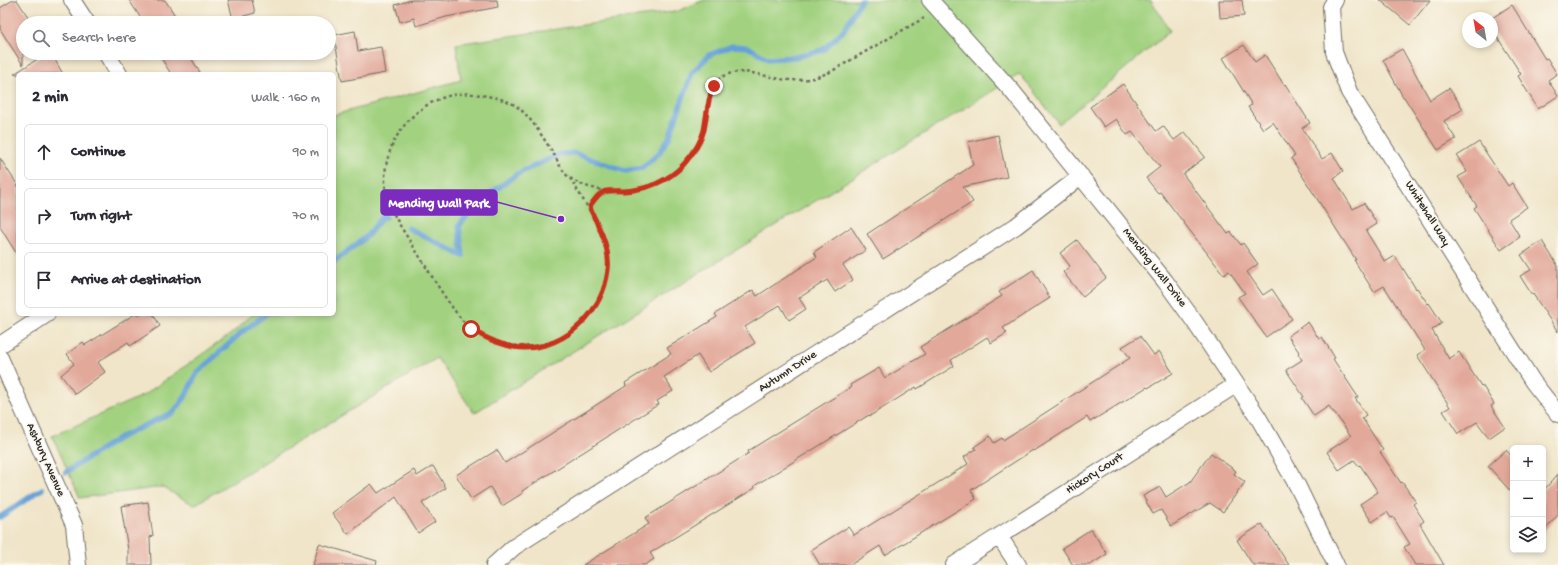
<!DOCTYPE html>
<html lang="en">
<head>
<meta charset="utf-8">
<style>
	:root { --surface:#fff; --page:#f2f2f3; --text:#2b2b33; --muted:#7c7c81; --line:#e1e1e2 }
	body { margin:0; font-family:"Gochi Hand",sans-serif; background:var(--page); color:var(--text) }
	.controls { position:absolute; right:12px; bottom:12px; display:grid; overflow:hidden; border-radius:6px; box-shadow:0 2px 6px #0003 }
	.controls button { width:36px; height:36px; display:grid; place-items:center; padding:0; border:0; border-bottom:1px solid var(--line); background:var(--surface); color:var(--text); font:20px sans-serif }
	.compass { position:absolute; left:1462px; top:12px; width:36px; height:36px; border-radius:50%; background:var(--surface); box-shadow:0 2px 6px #0003; rotate:329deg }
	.stop { position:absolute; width:12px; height:12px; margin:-9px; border:3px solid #c8321e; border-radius:50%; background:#fff }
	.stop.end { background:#c8321e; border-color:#fff; box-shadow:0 1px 4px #0008 }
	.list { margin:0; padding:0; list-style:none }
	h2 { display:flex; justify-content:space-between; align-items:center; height:52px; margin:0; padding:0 16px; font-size:17px }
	h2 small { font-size:13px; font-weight:400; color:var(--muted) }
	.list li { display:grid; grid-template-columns:26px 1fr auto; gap:12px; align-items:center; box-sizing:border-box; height:56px; margin:0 8px 8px; padding:0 8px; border:1px solid var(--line); border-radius:6px }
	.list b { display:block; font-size:15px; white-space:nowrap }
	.list em { font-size:13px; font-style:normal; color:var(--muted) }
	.icon { flex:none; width:22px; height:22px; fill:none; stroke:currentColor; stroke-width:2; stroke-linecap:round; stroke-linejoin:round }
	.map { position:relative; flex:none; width:1558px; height:565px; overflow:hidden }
	.search { position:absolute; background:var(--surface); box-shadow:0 2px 6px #0003; left:16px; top:16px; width:320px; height:44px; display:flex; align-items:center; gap:10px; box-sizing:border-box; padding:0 14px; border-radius:22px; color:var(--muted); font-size:15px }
	.panel { position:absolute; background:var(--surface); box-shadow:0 2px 6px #0003; left:16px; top:72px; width:320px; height:244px; border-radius:6px }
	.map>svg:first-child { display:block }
</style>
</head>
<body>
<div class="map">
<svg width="1558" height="565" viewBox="0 0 1558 565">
	<rect width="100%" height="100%" fill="#fbf7ec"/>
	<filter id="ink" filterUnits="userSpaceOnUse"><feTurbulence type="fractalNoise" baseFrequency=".025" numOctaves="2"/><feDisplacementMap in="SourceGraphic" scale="8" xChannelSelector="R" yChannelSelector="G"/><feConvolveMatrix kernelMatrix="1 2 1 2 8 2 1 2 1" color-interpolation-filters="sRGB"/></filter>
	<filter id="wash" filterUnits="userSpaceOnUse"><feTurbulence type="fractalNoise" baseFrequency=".012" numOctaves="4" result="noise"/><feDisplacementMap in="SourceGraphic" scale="16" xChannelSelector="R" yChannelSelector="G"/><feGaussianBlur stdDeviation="0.9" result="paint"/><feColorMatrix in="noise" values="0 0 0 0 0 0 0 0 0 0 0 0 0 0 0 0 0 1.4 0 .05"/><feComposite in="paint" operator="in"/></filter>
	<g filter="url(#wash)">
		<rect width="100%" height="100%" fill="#f0e5c9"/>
		<!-- green -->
		<path fill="#a2d280" stroke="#667e56" d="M704,0H1151L1170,31L1059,124L1020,74L474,413L437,358L194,505L162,487L80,498L52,436L144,395L231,334L253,314H334V115L461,80L456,44L678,11Z"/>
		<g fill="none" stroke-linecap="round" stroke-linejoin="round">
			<!-- stream -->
			<path stroke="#65a1d6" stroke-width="5.5" d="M408,228L463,256L459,226L476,204L517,174L560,154L574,153L625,171L642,168L659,153L669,138L692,73L709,55L732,46L748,47L768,59L795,57L823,50L844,30L861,0
				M334,262L367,236L384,215L386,217
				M66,472L119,438L154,421L173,413L184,399L197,373L242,332L266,314
				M0,517L42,489"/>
		</g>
		<g id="blocks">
			<!-- building -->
			<path fill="#e2a89a" d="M13,0H17L32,23H23V65L0,29V8Z
				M129,0H165L180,23H144Z
				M228,0H252L255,13L233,19Z
				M411,0H497L498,7L446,17L416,26L414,18L400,22L395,5Z
				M1219,0H1242L1244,16L1220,18Z
				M1380,0H1430L1410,25Z
				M1512,5L1545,59L1547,58L1557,74L1548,80L1558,96L1538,109L1518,76L1521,74L1492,29V18Z
				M355,31L358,51L381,47L385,73L342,81L334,35Z
				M1244,45L1255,62L1265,55L1284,85L1285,84L1310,123L1302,128L1322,159L1332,153L1343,171L1334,178L1353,209L1364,203L1377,224L1366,231L1385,262L1395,256L1416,289L1417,288L1428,304L1429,303L1442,323L1432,330L1449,359L1459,352L1481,386L1482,385L1494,404L1491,406L1505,427L1489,438L1477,422L1458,434L1443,411L1450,407L1417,355L1425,350L1384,286L1374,292L1354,260H1356L1291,158L1295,156L1273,122L1263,129L1248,107L1252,105L1223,58Z
				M1402,49L1430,100L1449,88L1463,109L1444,121L1456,139L1438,150L1404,97H1403L1383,60Z
				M47,53H51L63,74H14Z
				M158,53H188L201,74H171Z
				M1123,84L1156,131L1163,126L1174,140L1185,132L1205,157L1183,174L1228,234L1231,232L1241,245L1243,243L1258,264L1247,272L1263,295L1272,289L1292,319L1266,337L1238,297L1245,293L1229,271L1224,275L1160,192L1158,193L1146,178L1160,167L1132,132L1127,135L1116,119L1104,127L1090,107Z
				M998,135L1007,177L963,187L973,202L883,259L867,234L973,165L968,142Z
				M1479,142L1508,186L1512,183L1527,207L1509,219L1520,237L1501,250L1474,208L1477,206L1458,177L1467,172L1457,156Z
				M0,158L18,186V256L0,227Z
				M851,227L866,250L843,265L853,280L835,292L827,280L799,298L806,309L789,320L780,305L745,327L755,343L709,372L698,355L664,377L673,391L657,401L659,404L522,491L523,493L502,506L490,487L471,499L456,475L497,450L505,463L626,386L625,383L671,354L667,348L717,317L715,314L753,290L757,296L817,257L814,252Z
				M1077,240L1106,278L1083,297L1063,272L1070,266L1060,253Z
				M1542,241L1558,266V332L1533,294L1532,295L1520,276L1531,270L1521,255Z
				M1033,270L1050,298L1003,328L1007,333L991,343L987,337L951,360L954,366L917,389L916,387L870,416L869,415L754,486L755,488L650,553L654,559L645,565H583L649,524L645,518L749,453L748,451L851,387L850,385L879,368L885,378L925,354L920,347L1002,296L999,292Z
				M135,314H153L160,326L130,346L128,342L98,362L105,372L75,394L61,375L74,364L67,354L83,342L85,345Z
				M1308,322L1319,339L1322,337L1335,358L1333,359L1358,397L1355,398L1366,415L1362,418L1383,450L1380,452L1401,483L1402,482L1416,502L1413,504L1424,521L1420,524L1444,565H1415L1404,547L1410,544L1393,517L1391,518L1387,512L1372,522L1360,504L1378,492L1360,465L1359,466L1354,460L1339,470L1327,452L1351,436L1334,412H1333L1329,406L1314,416L1302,398L1304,397L1286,370L1302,360L1298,353L1299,352L1288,336Z
				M1140,336L1154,355L1159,351L1173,373L1148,388L1147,387L1090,422L1087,417L1034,451L1033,450L971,490L976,499L885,555L880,546L850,565H820L811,550L848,527L854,535L968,464L964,457L976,449L974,447L990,436L994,443L1002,438L1003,440L1130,358L1122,347Z
				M1506,450L1513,458V494L1488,466Z
				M1211,453L1236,471L1234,474L1245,482L1223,512L1210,503L1171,526L1161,510L1153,514L1143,496L1160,487L1166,497L1190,482Z
				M433,466L446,488L422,503L435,522L418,533L396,497L348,534L332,513L371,484L378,493L414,470L417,476Z
				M1558,474V515L1543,532V491Z
				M148,502L153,536L150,537L151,565H128V550L121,506Z
				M1262,524L1289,565H1253L1237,540Z
				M1091,529L1107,554L1090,565H1073L1062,548Z
				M319,544L377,561L376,565H313Z"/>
		</g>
	</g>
	<g filter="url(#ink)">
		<use href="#blocks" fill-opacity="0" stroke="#706c62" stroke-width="1"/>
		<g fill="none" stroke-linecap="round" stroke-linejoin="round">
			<!-- minor casing -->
			<g stroke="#706c62" stroke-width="18">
				<path id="minor" d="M72,0L87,23
					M930,0L1012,91L1165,281L1194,321L1258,417L1297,485L1336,565
					M1335,0L1331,7L1334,52L1349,92L1533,382L1558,414
					M106,53L119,74
					M0,345L47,314
					M0,358L74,525L78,565
					M999,536L1018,565
					M494,565L514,547L1016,226L1081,176
					M954,565L1237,384"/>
			</g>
			<!-- path -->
			<path stroke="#706c62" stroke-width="2.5" stroke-dasharray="3 3" stroke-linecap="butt" d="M570,178L590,211
				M609,191C601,193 592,198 591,208C590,214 600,229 602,237C605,245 608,254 608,262C608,291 589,324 564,337C542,348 520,349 497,342C487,338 477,335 469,327C451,310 432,276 418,254C403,229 384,207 385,177C386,137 418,98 460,94C466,93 474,94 481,95C492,97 506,99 516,106C531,116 545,141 555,156C559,164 563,173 570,178C585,189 608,192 626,191C661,188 695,165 704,129C708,113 705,91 719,79C740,63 769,80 791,80C806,81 819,77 832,71L924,18"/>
			<!-- minor -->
			<use href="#minor" stroke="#fff" stroke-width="16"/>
		</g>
	</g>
	<g fill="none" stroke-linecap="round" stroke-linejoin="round" filter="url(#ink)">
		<!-- route -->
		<path stroke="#c8321e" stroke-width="5" d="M471,329C486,339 507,348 525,348C568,347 603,311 608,270C610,254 604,237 597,223C594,216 591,213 590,206C593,202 596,197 600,194C606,189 616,191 624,191C646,190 669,181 684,164C692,155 701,142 704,130C707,115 707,100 714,86"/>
	</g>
	<g text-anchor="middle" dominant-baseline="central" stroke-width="3.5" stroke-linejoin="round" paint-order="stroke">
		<!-- street labels -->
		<g font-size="12" fill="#2b2b2b" stroke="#fbf7ec">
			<text transform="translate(1427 214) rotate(58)">Whitehall Way</text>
			<text transform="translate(1154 268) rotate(52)">Mending Wall Drive</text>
			<text transform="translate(788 372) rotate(-33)">Autumn Drive</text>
			<text transform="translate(45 460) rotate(66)">Ashbury Avenue</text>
			<text transform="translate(1095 474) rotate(-33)">Hickory Court</text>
		</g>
	</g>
	<!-- callouts -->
	<path fill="none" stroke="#7b2cbf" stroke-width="1.5" d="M561 219L497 202"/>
	<circle fill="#7b2cbf" stroke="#fbf7ec" stroke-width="1.5" cx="561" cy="219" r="4"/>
	<rect fill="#7b2cbf" stroke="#7b2cbf" stroke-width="1.5" x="381" y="190" width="116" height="25" rx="4"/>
	<g font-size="13" text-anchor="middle" font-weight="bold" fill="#fff">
		<text x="439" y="207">Mending Wall Park</text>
	</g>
</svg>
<div class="controls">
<button>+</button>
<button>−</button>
<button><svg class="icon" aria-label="layers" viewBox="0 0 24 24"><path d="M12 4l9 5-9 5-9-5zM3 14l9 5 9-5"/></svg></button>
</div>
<svg class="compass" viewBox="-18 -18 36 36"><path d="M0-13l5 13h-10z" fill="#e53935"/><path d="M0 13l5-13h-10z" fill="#7c7c81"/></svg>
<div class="stop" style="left:471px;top:329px"></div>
<div class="stop end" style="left:714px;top:86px"></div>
<div class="search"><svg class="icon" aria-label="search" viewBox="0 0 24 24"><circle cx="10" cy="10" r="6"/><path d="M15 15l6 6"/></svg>Search here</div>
<section class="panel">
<h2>2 min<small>Walk · 160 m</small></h2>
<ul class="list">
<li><svg class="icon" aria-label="ahead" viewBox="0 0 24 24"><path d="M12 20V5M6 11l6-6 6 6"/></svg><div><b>Continue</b></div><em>90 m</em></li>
<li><svg class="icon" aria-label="right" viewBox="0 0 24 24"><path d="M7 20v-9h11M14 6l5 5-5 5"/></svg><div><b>Turn right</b></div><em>70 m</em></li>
<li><svg class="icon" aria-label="arrive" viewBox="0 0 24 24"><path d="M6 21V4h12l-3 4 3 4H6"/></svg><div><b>Arrive at destination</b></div></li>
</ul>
</section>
</div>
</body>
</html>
